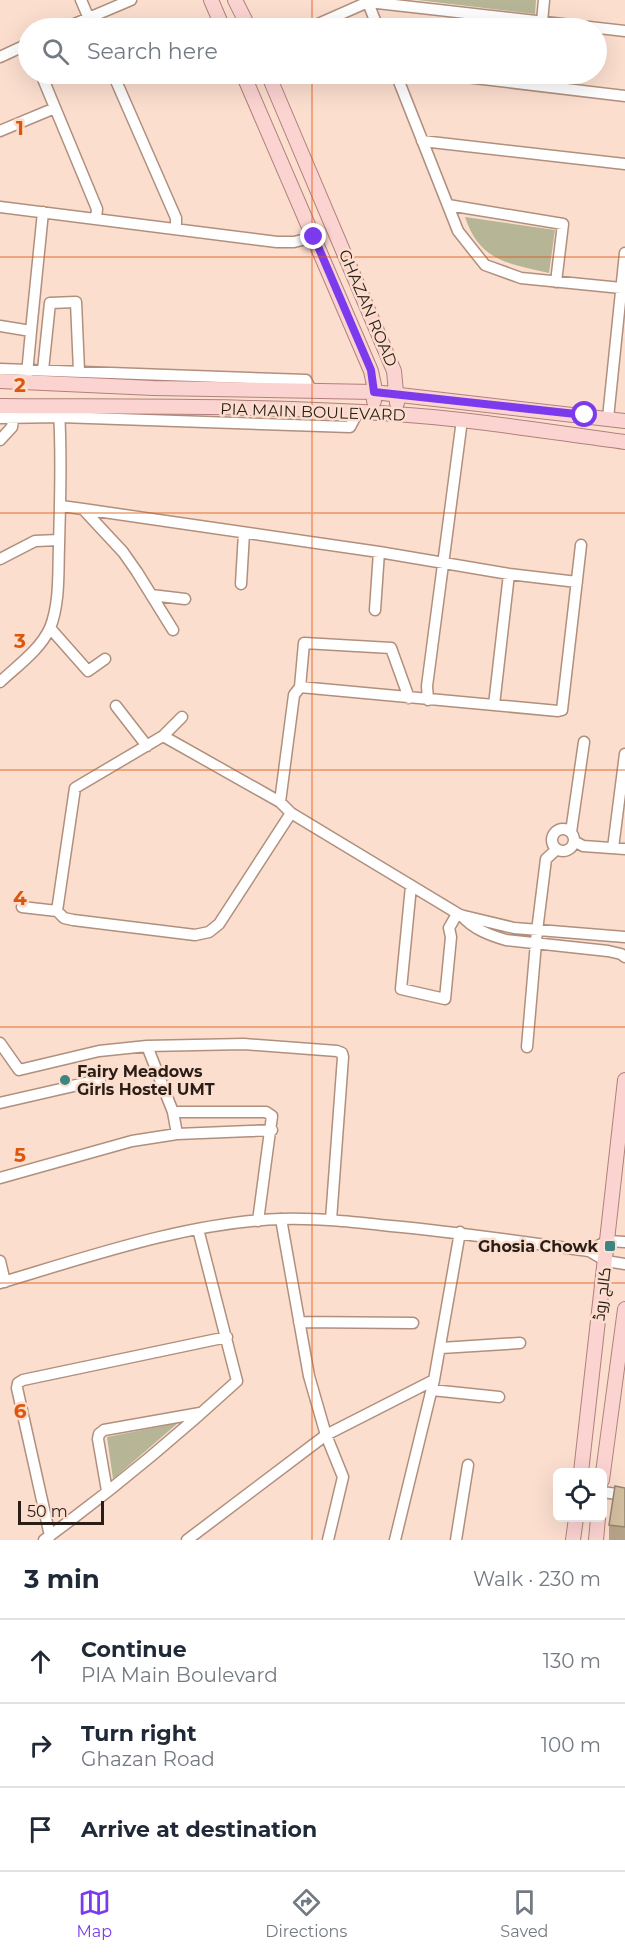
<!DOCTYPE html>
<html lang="en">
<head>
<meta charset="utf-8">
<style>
	:root { --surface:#fff; --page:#f2f2f3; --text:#1f2937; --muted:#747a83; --line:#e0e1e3; --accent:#7c3aed }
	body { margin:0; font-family:Montserrat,Cairo,sans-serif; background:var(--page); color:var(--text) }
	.controls { position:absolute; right:18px; bottom:18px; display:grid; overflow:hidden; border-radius:9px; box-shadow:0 6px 24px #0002 }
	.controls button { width:54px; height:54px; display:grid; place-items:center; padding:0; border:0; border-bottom:2px solid var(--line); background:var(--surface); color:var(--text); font:30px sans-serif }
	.scale { position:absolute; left:18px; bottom:15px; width:86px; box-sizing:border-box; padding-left:6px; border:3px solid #2a1d16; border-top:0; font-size:16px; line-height:21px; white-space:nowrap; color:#2a1d16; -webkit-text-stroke:4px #fbdece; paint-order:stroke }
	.stop { position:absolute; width:18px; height:18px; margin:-14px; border:4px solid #7c3aed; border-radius:50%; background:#fff }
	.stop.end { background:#7c3aed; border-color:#fff; box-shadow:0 2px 6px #0008 }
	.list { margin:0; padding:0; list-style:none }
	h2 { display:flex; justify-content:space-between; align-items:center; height:78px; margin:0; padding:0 24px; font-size:26px }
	h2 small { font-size:20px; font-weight:400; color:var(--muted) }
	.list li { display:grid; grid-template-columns:39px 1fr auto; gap:18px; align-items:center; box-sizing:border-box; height:84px; padding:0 24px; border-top:2px solid var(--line) }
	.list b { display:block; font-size:22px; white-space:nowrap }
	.list p { margin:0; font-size:20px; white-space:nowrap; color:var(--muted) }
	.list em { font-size:20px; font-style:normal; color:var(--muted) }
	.icon { flex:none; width:33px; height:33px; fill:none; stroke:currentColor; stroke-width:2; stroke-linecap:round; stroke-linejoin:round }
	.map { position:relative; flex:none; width:625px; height:1540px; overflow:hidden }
	.search { position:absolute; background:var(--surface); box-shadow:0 6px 24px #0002; left:18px; right:18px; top:18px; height:66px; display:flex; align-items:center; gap:15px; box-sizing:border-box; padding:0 21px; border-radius:33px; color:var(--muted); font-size:22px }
	.sheet { height:330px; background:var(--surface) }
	nav { display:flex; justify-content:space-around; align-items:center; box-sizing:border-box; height:84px; border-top:2px solid var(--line); background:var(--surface); font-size:16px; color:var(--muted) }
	nav a { display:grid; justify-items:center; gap:3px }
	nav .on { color:var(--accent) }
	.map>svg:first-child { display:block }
</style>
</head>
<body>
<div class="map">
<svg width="625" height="1540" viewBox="0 0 625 1540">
	<rect width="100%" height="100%" fill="#fbdece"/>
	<!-- green -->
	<path fill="#b6b697" d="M417,0H536L535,14Z
		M465,217L555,230L549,273C508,263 480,262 465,217Z
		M178,1423L113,1479L107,1437Z"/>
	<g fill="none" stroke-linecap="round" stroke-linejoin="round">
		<!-- minor casing -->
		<g stroke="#b18f7d" stroke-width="13">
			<path id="minor" d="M81,0L93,28
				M367,0L378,28
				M542,22L544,0
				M65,28L131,0
				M309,28L368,2L625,31
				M0,57L28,44
				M41,74L97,209L96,218
				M113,74L176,218V229
				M396,74L458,231L485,265L521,278L621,288
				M440,74L625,96
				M0,131L55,108
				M422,141L625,164
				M448,205L563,224L556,282
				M0,207L277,242H294L314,237
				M0,326L31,331L27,374
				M31,331L43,212
				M0,369L306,380L311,390
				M43,370L50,303L76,302L79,371
				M0,418L60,417L350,427L358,412
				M608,418L625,253
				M0,440L12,427L14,412
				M61,506L83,509L123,552L137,572L173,630
				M83,509L379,552L509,574L577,582
				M0,559L35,541L59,540
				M241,584L244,533
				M151,595L185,599
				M375,610L379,552
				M50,628L88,671L105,659
				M0,682C17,666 40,650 50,628C60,603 58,572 59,546C60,501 62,456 59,412
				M300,687L558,711L562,710L581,545
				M428,700L427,686L462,420
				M494,705L509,574
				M116,706L147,746
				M182,717L163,736L280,802L291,813L460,915L514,928L625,937
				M280,802L294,695L300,687L304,643L391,648L409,698
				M552 840a11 11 0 1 1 22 0a11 11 0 1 1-22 0Z
				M571,832L584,742
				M574,841L583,846L625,849
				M613,848L625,754
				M411,886L401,989L445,999L451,937L449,928L457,914
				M22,907L57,911L64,918L73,920L195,935L209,932L219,924L291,813
				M57,911L75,788L163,736
				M461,915C473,929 489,935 506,940L608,951L621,954L625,957
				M0,1043L19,1070L99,1051L147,1046L173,1112L177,1134
				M147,1046L244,1044L337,1051L342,1053L343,1057L331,1220
				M527,1047L537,931L546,859L557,849
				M0,1103L100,1080L67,1087
				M173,1112H266L272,1116L258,1221
				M0,1178L132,1141L177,1134L272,1130
				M281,1219L309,1376L326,1435L343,1477L328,1540
				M589,1251L607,1241L625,1242
				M0,1261L5,1282
				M0,1283C87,1257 192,1221 282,1219C319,1218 355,1222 391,1226C457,1232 523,1242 589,1251L606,1261L625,1264
				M299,1322L413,1323
				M441,1348L520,1343
				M432,1390L499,1397
				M107,1491L98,1439L99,1434L104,1430L200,1413
				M602,1492L625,1495
				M50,1536L17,1388L18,1383L23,1380L227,1337
				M44,1540C111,1491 176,1437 237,1381L198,1229
				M187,1540L326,1435L434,1380
				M395,1540L434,1380L460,1232
				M456,1540L468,1465"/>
		</g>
		<!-- major casing -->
		<g stroke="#b0807c" stroke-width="16">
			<path id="major" d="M211,0L223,28
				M235,0L249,28
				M243,74L371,371L374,385V401
				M268,74L394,371L397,403
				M0,381L153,388L374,392L625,421
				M0,406C131,407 264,405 395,414C472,419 549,432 625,442
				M581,1472L625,1080
				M602,1480L625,1309
				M573,1540L576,1518
				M596,1540L598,1518"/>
		</g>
		<!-- minor -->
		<use href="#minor" stroke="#fff" stroke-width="10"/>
		<!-- major -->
		<use href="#major" stroke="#fbd3d1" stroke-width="14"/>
	</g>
	<!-- wall -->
	<path fill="#b5a389" d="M625,1488V1540H609V1525Z"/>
	<!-- building -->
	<path fill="#d3be9f" stroke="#94856f" stroke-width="1.5" d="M615,1486L625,1488V1527L609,1525Z"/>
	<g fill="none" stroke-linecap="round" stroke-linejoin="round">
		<!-- route -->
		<path stroke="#7c3aed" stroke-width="8" d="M314,237L371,370L374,392L585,415"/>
	</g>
	<!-- grid -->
	<path fill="none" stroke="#de560c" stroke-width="1.5" stroke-opacity="0.55" d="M312,0V28M312,74V1540M0,257H625M0,513H625M0,770H625M0,1027H625M0,1283H625"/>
	<!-- markers -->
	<g fill="#3d8583" stroke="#fbdece" stroke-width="2">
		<circle cx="65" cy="1080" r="6"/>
		<rect x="604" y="1240" width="12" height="12" rx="3"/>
	</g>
	<g text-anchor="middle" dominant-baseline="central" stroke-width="5" stroke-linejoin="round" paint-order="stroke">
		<!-- street labels -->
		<g font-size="16" fill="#2a1d16" stroke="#fbdece">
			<text transform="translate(368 308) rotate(67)">GHAZAN ROAD</text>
			<text transform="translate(313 412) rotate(2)">PIA MAIN BOULEVARD</text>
			<text transform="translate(602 1294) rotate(-83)">کالج روڈ</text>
		</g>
		<!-- poi labels -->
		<g font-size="16" font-weight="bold" fill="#2a1d16" stroke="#fbdece" text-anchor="start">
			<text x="77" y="1071">Fairy Meadows<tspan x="77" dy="18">Girls Hostel UMT</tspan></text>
			<text x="598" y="1246" text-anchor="end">Ghosia Chowk</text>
		</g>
	</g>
	<g font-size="20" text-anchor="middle" font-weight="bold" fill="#de560c" stroke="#fbdece" stroke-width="5" stroke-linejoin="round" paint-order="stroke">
		<text x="20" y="135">1</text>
		<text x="20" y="392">2</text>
		<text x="20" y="648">3</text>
		<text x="20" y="905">4</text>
		<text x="20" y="1162">5</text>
		<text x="20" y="1418">6</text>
	</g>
</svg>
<div class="controls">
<button><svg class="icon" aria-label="locate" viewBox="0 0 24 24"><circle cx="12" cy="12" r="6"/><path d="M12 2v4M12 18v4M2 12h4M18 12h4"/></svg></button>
</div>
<div class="scale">50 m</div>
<div class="stop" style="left:585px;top:415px"></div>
<div class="stop end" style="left:314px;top:237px"></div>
<div class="search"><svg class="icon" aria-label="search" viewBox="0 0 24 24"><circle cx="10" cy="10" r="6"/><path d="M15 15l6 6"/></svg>Search here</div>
</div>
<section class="sheet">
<h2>3 min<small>Walk · 230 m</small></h2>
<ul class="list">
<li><svg class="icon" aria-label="ahead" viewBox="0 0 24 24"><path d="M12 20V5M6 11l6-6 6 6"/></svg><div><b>Continue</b><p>PIA Main Boulevard</p></div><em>130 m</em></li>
<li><svg class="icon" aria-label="right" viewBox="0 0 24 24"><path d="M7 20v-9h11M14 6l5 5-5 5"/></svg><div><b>Turn right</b><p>Ghazan Road</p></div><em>100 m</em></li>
<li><svg class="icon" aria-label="arrive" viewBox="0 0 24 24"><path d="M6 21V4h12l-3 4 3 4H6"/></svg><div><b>Arrive at destination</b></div></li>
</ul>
</section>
<nav>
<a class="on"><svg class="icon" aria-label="map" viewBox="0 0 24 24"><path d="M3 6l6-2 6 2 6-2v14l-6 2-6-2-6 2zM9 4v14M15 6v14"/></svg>Map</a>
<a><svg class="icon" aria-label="directions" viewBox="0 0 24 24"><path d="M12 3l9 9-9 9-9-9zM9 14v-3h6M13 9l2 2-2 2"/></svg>Directions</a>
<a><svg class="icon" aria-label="saved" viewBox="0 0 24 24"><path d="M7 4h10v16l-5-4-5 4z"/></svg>Saved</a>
</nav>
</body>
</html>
